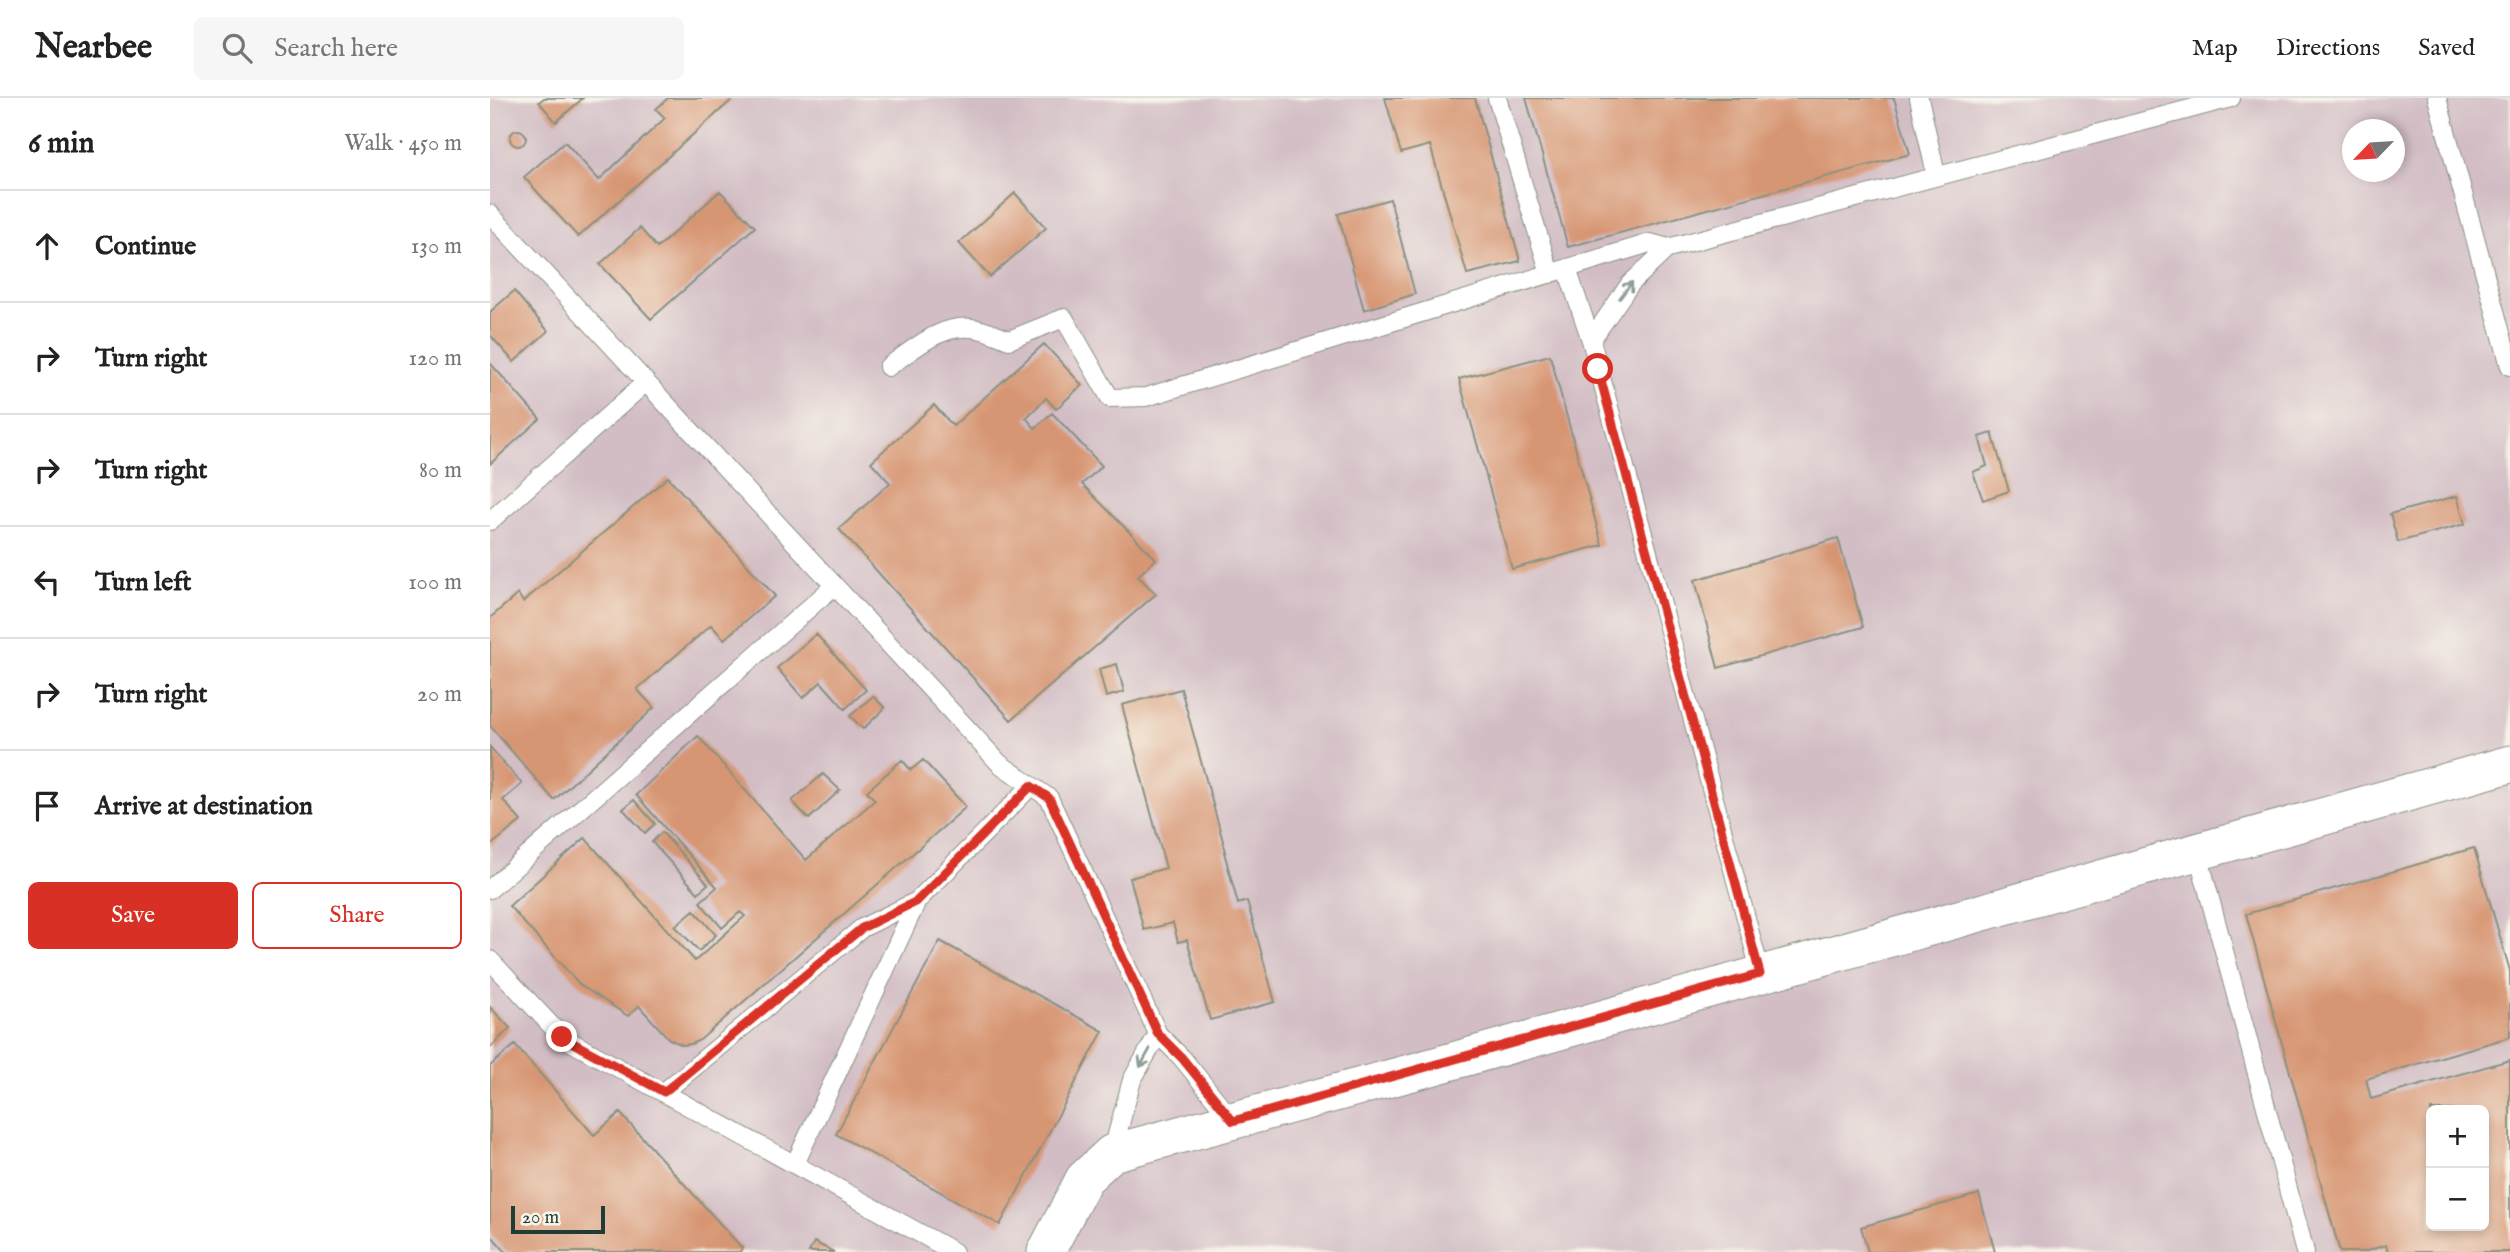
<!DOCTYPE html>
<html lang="en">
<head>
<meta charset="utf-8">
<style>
	:root { --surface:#fff; --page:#f6f6f6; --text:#222; --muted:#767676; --line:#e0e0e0; --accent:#d93025 }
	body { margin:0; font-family:"IM FELL English",serif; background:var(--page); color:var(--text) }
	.controls { position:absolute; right:21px; bottom:21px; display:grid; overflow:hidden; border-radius:10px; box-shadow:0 4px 10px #0003 }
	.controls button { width:63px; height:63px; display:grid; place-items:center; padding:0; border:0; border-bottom:2px solid var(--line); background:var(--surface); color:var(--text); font:35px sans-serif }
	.compass { position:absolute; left:1852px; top:21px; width:63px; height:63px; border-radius:50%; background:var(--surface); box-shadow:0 4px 10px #0003; rotate:245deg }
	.scale { position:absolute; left:21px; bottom:18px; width:94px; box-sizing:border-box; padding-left:7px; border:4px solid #1f3d34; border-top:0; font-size:19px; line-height:24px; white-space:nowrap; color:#1f3d34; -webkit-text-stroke:5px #f7f3e8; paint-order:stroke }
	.stop { position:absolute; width:21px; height:21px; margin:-16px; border:5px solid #d93025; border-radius:50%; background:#fff }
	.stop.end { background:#d93025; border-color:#fff; box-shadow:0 2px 7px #0008 }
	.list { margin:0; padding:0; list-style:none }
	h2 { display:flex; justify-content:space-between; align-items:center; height:91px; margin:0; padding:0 28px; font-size:30px }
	h2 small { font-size:23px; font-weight:400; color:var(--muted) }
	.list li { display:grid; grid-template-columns:46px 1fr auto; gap:21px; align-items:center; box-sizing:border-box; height:112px; padding:0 28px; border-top:2px solid var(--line) }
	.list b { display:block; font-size:26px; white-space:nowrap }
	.list em { font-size:23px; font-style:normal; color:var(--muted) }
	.actions { display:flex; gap:14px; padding:21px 28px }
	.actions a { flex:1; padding:16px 0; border:2px solid var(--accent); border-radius:10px; text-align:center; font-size:24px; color:var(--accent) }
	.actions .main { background:var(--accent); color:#fff }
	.icon { flex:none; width:38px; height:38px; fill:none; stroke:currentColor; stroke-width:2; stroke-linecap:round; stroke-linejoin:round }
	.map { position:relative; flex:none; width:2020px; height:1154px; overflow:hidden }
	header { display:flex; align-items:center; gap:42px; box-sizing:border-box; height:98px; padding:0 35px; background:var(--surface); border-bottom:2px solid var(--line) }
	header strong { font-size:33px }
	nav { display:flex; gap:38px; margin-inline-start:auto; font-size:24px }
	.search { width:490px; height:63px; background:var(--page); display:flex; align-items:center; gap:18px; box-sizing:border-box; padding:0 24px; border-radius:10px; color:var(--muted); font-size:26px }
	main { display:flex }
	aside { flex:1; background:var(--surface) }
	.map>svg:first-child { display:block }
</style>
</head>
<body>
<header>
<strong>Nearbee</strong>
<div class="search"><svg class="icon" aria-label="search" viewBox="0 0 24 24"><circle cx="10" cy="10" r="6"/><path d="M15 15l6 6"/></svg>Search here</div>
<nav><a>Map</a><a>Directions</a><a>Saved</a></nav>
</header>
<main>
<aside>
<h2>6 min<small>Walk · 450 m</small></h2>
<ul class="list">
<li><svg class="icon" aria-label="ahead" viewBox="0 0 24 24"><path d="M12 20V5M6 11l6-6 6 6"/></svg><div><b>Continue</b></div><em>130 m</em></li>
<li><svg class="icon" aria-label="right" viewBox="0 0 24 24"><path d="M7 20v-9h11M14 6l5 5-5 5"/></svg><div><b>Turn right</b></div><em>120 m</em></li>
<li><svg class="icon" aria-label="right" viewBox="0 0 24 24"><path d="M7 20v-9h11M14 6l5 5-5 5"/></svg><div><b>Turn right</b></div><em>80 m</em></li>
<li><svg class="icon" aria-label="left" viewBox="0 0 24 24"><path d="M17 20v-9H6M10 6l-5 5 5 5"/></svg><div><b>Turn left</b></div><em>100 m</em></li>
<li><svg class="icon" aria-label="right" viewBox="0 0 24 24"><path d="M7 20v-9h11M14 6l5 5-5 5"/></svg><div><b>Turn right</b></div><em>20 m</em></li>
<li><svg class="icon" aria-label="arrive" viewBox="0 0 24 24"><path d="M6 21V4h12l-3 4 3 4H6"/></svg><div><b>Arrive at destination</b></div></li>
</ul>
<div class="actions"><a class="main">Save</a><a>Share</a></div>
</aside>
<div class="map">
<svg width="2020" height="1154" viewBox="0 0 2020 1154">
	<rect width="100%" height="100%" fill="#f7f3e8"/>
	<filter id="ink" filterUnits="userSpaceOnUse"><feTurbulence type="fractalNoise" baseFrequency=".0143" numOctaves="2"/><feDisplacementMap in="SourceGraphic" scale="14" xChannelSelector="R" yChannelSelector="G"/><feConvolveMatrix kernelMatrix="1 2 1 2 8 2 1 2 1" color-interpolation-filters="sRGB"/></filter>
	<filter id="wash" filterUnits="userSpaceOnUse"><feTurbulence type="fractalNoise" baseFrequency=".00686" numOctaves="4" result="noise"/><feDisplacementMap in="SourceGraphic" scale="28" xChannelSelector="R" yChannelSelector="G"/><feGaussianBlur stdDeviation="1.57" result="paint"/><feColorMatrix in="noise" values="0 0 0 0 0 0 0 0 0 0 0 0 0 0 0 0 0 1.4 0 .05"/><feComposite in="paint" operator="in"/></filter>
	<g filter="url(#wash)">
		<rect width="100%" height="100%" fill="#f4e5cf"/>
		<!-- industrial -->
		<path fill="#d2bdc5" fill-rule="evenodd" d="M0,0H2020V1154H0ZM1862,32H1904V74H1862ZM1941,1012H1994V1128H1941Z"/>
		<g id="blocks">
			<!-- building -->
			<path fill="#d79673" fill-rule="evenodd" d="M54,0H93L66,24L49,4Z
				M178,0H244L88,139L34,79L75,44L109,82L175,20L166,11Z
				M895,0H985L1030,163L977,176L940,47L911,55Z
				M1036,0H1404L1420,56L1078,149Z
				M20 40a8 8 0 1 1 16 0a8 8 0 1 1-16 0Z
				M230,93L265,129L161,221L110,166L150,130L167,150Z
				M525,95L556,130L500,179L469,145Z
				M900,101L925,196L874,212L848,116Z
				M24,193L58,233L24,264L0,237V214Z
				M554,246L592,287L566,311L556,300L536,320L545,330L562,315L612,368L592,386L666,461L648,478L666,496L521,622L349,431L400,385L381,364L444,307L463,328Z
				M1060,257L1112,447L1022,471L969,281Z
				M0,265L50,321L0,366Z
				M1502,335L1519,393L1493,402L1483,374L1497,368L1489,339Z
				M178,379L285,498L234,541L221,527L147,591L164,610L64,702L0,628V520L28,496L33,504Z
				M1967,398L1975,426L1908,444L1900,416Z
				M1348,440L1373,529L1228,570L1205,482Z
				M326,536L376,592L355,611L331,584L313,600L287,570Z
				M627,566L634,594L616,599L609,571Z
				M691,591L736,754H734L748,806L757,803L785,904L720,922L697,842L688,844L683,825L654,832L640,780L676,770L632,607Z
				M383,598L395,610L373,631L360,618Z
				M208,638L316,762L385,702L377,693L412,662L421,672L433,662L476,709L210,942L201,946L193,947L179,941L149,908L138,918L90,887L19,808L95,740L205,863L255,818L250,814L232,830L210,804L227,789L146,697Z
				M0,649L32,686L13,702L31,723L0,748Z
				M333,676L350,692L319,721L302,703Z
				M144,702L165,726L155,735L133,711Z
				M172,734L218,786L208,795L162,744Z
				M1984,750L2020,873V939L1876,981L1881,1001L2020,962V1154H1898L1896,1147L1873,1154H1850L1756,816ZM1941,1012H1994V1128H1941Z
				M204,812L226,837L209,853L185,828Z
				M450,843L613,933L510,1127L346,1036Z
				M0,909L20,930L0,950Z
				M25,947L104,1037L130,1015L252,1150L250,1154H16L0,1136V968Z
				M1489,1096L1505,1154H1378L1371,1129Z
				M324,1144L344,1154H319Z"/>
		</g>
	</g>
	<g filter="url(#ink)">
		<use href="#blocks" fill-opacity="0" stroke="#8a9182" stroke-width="2"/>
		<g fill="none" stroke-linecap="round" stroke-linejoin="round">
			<!-- lane casing -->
			<g stroke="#8a9182" stroke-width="20">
				<path id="lane" d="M1007,0L1060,176
					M1429,0L1446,77
					M1947,0L2020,268
					M0,116L510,666L559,700L668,936
					M1077,171L1101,242L1271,876
					M1101,242L1140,186L1178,150L1741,0
					M398,269C424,251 454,223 487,231C498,233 509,238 519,242L574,220L620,300L656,299L1160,145L1178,150
					M0,423L156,284
					M1712,771L1815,1154
					M0,791L344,488
					M0,862L72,939L464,1154
					M174,994L372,830L427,803
					M622,1055L642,982L668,936L692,960L743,1023
					M305,1066L427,803L541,688"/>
			</g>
			<!-- street casing -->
			<g stroke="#8a9182" stroke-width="39">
				<path id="street" d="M556,1154L594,1081L622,1055L927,973L2020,666"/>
			</g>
			<!-- lane -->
			<use href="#lane" stroke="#fff" stroke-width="18"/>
			<!-- street -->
			<use href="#street" stroke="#fff" stroke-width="37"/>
		</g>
		<!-- one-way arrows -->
		<defs><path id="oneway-shaft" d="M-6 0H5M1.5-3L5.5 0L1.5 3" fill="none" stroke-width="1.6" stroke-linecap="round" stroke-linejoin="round" transform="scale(1.75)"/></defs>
		<g stroke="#8f9e9a">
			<use href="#oneway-shaft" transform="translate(1136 192) rotate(-53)"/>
			<use href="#oneway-shaft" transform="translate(655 960) rotate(119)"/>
		</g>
	</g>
	<g fill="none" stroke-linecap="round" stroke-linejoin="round" filter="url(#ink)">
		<!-- route -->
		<path stroke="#d93025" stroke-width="9" d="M72,939L174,994L372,830L427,803L541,688L559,700L668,936L692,960L743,1023L1270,876L1108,271"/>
	</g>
</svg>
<div class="controls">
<button>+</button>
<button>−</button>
</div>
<svg class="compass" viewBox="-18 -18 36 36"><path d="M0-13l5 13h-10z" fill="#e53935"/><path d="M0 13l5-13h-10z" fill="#767676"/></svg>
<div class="scale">20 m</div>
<div class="stop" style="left:1108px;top:271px"></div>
<div class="stop end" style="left:72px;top:939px"></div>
</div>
</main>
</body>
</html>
